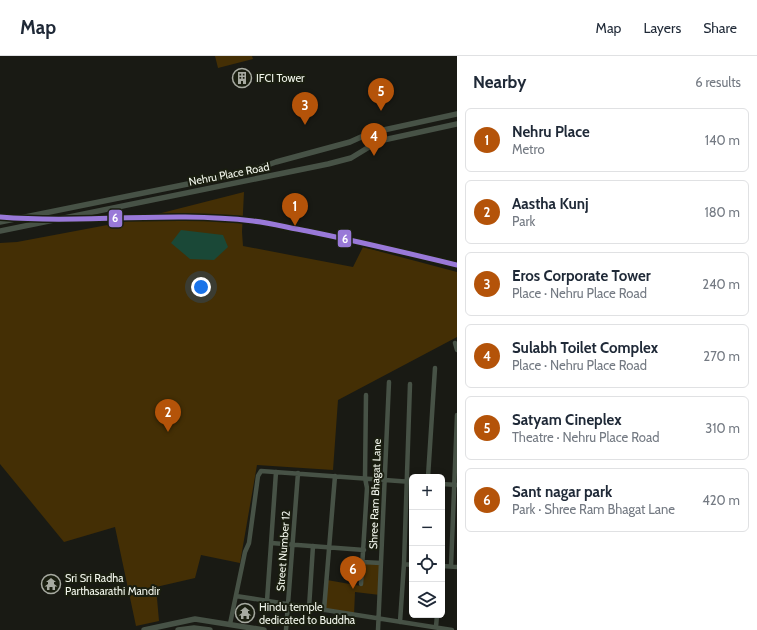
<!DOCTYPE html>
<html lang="en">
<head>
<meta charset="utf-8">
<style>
	:root { --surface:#fff; --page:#f2f2f3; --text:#1f2937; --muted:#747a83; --line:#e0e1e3; --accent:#b45309 }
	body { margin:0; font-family:Cabin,sans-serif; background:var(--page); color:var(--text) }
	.controls { position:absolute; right:12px; bottom:12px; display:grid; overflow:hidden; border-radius:6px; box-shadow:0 2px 10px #0003 }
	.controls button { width:36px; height:36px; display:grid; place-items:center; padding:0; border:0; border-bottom:1px solid var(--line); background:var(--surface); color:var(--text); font:20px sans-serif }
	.you { position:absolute; left:201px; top:231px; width:14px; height:14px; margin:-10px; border:3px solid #fff; border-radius:50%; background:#1a73e8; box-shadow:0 0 0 6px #1a73e833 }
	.badge { display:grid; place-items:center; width:26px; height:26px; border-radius:50%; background:var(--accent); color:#fff; font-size:13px; font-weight:700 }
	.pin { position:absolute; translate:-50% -33px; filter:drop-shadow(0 1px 2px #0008) }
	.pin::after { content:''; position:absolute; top:21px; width:14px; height:12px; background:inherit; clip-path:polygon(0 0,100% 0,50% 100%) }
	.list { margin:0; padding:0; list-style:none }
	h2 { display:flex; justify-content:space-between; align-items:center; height:52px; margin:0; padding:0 16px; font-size:17px }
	h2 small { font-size:13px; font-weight:400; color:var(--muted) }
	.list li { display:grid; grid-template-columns:26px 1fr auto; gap:12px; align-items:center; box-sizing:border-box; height:64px; margin:0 8px 8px; padding:0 8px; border:1px solid var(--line); border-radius:6px }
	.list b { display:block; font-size:15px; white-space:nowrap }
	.list p { margin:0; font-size:13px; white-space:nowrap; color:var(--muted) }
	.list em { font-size:13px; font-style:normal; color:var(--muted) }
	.icon { flex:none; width:22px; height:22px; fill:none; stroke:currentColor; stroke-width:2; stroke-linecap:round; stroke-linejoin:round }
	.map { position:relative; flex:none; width:457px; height:574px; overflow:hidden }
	header { display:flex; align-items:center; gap:24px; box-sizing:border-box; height:56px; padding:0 20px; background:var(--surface); border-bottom:1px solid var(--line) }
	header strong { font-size:19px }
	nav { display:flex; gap:22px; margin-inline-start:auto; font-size:14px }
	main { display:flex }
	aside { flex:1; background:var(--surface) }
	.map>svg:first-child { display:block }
</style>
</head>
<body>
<header>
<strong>Map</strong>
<nav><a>Map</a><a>Layers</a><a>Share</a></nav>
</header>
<main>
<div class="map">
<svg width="457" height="574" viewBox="0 0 457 574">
	<rect width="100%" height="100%" fill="#191a14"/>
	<!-- green -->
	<path fill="#442f05" d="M215,0H252L253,3L218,12Z
		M244,136L242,176L243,190L353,211L363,191L457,216V281L338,344L333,414L257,409L240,507L201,499L195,522L156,531L159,565L136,570L115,471L64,486L0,408V187L17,186L134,164Z
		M364,506L381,507L380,539L355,536L354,559L324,554L327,524L361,530Z"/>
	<!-- water -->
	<path fill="#1a4837" d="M181,174L223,179L228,191L214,204L190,203L171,187Z"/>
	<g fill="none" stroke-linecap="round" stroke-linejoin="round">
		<!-- minor -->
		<path stroke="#475246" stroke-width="4.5" d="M455,287L457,294
			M428,421L435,312
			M442,428L457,429
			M271,487L364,494
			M362,506L381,507
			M404,508L412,509
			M442,510L457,511
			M451,511L457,359
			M361,528L367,432L365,422L366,339
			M236,540L452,574
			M267,545L276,416
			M309,552L313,490
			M324,554L335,420
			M400,566L404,508L410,328
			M230,568L245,496L249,487L258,420L261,415L412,426
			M436,571L437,559
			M286,574L298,417
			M378,574L389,326"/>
		<!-- tertiary -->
		<path stroke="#475246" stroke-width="5.5" d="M0,166L247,116L276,106L350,86L370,77L457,58
			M0,175L328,108L351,102L379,85L457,68
			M144,574L195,563L264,574
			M178,574L194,572L210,574"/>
		<!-- metro-1 casing -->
		<g stroke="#1a1e10" stroke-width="8">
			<path id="metro-1" d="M0,161C84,168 169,155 253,165C271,167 289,172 307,175C357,185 407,197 457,209"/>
		</g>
		<!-- metro-1 -->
		<use href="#metro-1" stroke="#9979d8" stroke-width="5"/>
	</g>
	<!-- icons -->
	<defs>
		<g id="building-ring" transform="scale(1)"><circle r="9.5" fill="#1a1e10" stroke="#a7aaa1" stroke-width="1.5"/><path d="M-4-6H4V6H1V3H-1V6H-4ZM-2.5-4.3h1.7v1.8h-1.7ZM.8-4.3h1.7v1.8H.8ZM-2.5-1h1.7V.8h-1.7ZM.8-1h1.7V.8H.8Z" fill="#a7aaa1"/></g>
		<g id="temple-ring" transform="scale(1)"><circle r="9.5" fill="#1a1e10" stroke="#a7aaa1" stroke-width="1.5"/><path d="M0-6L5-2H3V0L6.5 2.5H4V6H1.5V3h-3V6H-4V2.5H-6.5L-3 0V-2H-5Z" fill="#a7aaa1"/></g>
	</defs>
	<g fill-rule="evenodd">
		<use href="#building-ring" x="242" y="22"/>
		<use href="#temple-ring" x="51" y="528"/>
		<use href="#temple-ring" x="245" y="557"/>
	</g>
	<g text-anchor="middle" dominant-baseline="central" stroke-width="4" stroke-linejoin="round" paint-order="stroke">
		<!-- poi labels -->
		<g font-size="11" fill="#f3f7ed" stroke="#1a1e10" text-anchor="start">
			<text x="256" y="22">IFCI Tower</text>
			<text x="65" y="522">Sri Sri Radha<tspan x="65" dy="13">Parthasarathi Mandir</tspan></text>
			<text x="259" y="551">Hindu temple<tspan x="259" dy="13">dedicated to Buddha</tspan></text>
		</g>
		<!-- street labels -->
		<g font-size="11" fill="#f3f7ed" stroke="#1a1e10">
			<text transform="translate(229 118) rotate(-11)">Nehru Place Road</text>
			<text transform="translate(375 438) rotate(-88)">Shree Ram Bhagat Lane</text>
			<text transform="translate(283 495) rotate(-86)">Street Number 12</text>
		</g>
	</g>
	<g stroke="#1a1e10" stroke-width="1.5">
		<rect x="108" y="153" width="15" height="19" rx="4" fill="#9979d8"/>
		<rect x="337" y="173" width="15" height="19" rx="4" fill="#9979d8"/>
	</g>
	<g font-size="11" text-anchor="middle" font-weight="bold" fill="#fff">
		<text x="115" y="166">6</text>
		<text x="345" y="187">6</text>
	</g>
</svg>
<div class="controls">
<button>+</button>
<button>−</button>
<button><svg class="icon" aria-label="locate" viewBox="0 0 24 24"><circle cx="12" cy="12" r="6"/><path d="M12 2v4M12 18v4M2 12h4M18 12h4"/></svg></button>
<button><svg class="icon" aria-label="layers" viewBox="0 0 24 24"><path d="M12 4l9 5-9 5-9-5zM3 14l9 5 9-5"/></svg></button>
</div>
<div class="you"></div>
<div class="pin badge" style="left:295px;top:170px">1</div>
<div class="pin badge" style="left:168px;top:376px">2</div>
<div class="pin badge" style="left:305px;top:69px">3</div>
<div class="pin badge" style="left:374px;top:100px">4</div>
<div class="pin badge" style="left:381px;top:55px">5</div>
<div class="pin badge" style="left:353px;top:533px">6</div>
</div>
<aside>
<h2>Nearby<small>6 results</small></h2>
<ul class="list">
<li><span class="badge">1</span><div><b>Nehru Place</b><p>Metro</p></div><em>140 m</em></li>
<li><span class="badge">2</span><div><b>Aastha Kunj</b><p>Park</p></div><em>180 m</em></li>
<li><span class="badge">3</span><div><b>Eros Corporate Tower</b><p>Place · Nehru Place Road</p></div><em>240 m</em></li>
<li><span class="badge">4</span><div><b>Sulabh Toilet Complex</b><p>Place · Nehru Place Road</p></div><em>270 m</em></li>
<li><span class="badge">5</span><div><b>Satyam Cineplex</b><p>Theatre · Nehru Place Road</p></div><em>310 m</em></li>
<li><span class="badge">6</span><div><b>Sant nagar park</b><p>Park · Shree Ram Bhagat Lane</p></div><em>420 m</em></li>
</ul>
</aside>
</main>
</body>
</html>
